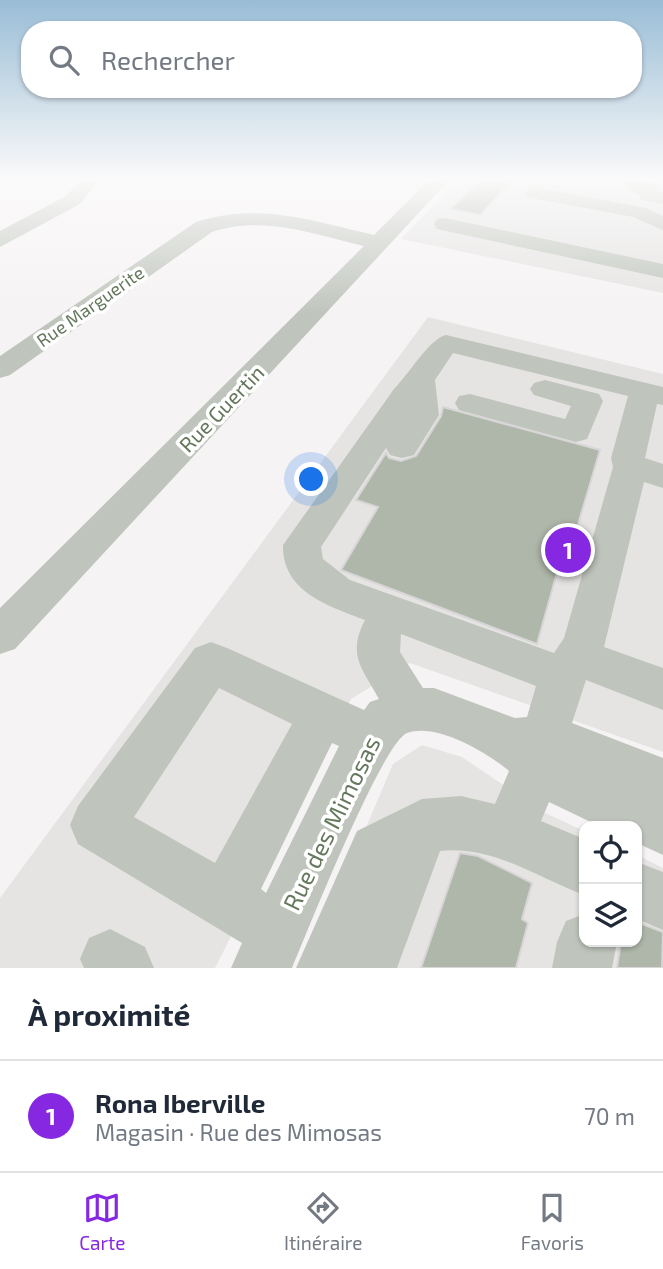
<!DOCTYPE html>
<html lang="fr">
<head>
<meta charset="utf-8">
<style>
	:root { --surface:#fff; --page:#f6f6f7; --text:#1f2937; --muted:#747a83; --line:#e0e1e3; --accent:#8628e1 }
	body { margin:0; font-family:"Exo 2",sans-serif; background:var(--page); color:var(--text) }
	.controls { position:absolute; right:21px; bottom:21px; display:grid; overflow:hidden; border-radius:14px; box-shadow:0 2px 5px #0004 }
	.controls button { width:63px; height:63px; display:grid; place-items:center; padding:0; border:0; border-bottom:2px solid var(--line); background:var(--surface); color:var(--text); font:35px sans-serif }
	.you { position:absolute; left:312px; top:480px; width:24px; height:24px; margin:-18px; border:5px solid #fff; border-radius:50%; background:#1a73e8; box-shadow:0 0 0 10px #1a73e833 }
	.badge { display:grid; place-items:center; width:46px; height:46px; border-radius:50%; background:var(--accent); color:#fff; font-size:23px; font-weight:700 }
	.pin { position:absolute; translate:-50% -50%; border:4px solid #fff; box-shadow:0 2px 7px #0006 }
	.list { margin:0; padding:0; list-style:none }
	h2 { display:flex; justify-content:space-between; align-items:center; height:91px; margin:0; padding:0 28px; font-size:30px }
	h2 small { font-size:23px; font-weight:400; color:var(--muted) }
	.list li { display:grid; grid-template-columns:46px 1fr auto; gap:21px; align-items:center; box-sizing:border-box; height:112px; padding:0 28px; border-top:2px solid var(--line) }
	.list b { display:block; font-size:26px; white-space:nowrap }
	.list p { margin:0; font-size:23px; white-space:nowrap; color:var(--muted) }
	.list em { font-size:23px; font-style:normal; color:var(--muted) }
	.icon { flex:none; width:38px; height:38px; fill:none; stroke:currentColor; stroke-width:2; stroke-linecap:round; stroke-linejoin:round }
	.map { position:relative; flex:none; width:663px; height:968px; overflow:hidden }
	.search { position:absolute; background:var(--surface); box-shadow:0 2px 5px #0004; left:21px; right:21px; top:21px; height:77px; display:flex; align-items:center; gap:18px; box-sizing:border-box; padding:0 24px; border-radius:28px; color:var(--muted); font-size:26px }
	.sheet { height:203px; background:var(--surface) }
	nav { display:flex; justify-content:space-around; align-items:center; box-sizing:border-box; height:98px; border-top:2px solid var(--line); background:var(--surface); font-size:19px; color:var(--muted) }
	nav a { display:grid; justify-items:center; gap:4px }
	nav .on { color:var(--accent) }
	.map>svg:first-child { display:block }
</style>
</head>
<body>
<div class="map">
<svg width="663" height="968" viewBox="0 0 663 968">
	<rect width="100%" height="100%" fill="#f6f3f5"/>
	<!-- built -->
	<path fill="#e5e4e3" d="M460,178H663V293L401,239Z
		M428,317L663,374V752L410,663L351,699L215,968H0V898Z
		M422,745L462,757L543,812L584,831V942H637V855L663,868V968H306L393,764Z"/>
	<!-- building -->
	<path fill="#afb7aa" stroke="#d8d5d7" stroke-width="2" d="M483,178H515L480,215L450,209Z
		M443,407L600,450L574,538L589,542L581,569L560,562L537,644L341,570L378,507L356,500L373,473L386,453L389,458L401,461L416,456L441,416Z
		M460,853L478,856L532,883L522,919L528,923L516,968H421Z
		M637,922L663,932L662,968H617L621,942H637Z"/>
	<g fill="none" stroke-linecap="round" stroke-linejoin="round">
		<!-- minor -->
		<path fill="#bfc5bc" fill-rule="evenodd" d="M82,178H101L80,204L0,247V231L66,196Z
			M431,178H451L15,649L0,654V608L364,246C314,234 262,215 212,232L10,375L0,378V356L196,222C260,202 312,221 374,235Z
			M619,178H639L643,182L658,183L661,187L659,192H663V204L641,200L639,194L631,192Z
			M534,187L646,208L663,216V230L633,217L527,197L524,193Z
			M445,218L663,264V278L437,229L434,224L437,219Z
			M446,335L663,387V405L657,404L645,458L663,464V488L644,482L604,647L663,668V710L586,680L572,723L663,758V855L637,843V826H599L549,802L541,821L584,839V895C537,877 492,845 440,851L397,968H296L357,831L422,799L461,796L495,804L509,771C488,753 436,722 407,733C382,743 307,933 292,968H231L242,943L78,844L70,825L78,806L195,648L211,642L227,648L364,710L370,702L379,699C362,668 347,655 365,620C329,606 282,592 283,545L394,389C409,374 429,339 446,335ZM453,353L628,396L611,458L613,467L564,638L554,653L350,580L323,559L321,547L386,448L390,455L402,458L414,455L439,415L435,380ZM401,634L536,686L527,717L515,718L434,688H423L400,652ZM219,688L292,724L215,863L134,817ZM332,743L339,746L266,893L261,889Z
			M545,380L599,394L603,401L587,439L576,442L565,439L459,410L455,403L459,396L470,394L565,419L571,406L534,395L530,389L534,383Z
			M637,862L663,872V930L637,919Z
			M584,914V942H617L612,968H552L557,942L566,921Z
			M110,929L145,947L154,968H84L80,959L89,938Z"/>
	</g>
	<!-- sky -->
	<linearGradient id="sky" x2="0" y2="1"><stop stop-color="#99bdd6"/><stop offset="0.57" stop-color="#fbfafa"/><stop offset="1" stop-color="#fbfafa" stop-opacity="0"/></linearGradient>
	<rect width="663" height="314" fill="url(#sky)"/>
	<g text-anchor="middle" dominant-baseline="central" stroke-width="7" stroke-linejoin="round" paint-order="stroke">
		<!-- far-street labels -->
		<g font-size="18" fill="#65785d" stroke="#fff">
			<text transform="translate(90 306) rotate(-35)">Rue Marguerite</text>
		</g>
		<!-- street labels -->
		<g font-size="21" fill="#65785d" stroke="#fff">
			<text transform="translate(221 408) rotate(-46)">Rue Guertin</text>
		</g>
		<!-- near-street labels -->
		<g font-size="24" fill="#65785d" stroke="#fff">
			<text transform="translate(331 823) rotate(-64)">Rue des Mimosas</text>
		</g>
	</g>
</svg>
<div class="controls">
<button><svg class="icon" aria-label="locate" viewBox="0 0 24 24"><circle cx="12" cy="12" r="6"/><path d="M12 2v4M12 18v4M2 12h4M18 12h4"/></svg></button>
<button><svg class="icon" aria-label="layers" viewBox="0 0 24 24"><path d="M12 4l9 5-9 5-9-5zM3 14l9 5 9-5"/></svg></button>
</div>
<div class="you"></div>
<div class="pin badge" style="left:568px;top:550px">1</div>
<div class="search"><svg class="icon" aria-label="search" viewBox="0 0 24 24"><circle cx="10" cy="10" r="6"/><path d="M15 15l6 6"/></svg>Rechercher</div>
</div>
<section class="sheet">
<h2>À proximité<small></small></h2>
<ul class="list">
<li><span class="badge">1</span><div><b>Rona Iberville</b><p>Magasin · Rue des Mimosas</p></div><em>70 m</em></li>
</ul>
</section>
<nav>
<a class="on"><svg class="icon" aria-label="map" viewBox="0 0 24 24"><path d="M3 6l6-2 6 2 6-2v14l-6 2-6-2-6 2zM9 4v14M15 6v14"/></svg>Carte</a>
<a><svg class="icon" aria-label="directions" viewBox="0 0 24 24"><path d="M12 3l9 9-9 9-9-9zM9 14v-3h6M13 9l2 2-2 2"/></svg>Itinéraire</a>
<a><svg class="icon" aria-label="saved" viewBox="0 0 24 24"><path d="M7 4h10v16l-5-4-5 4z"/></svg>Favoris</a>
</nav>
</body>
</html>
